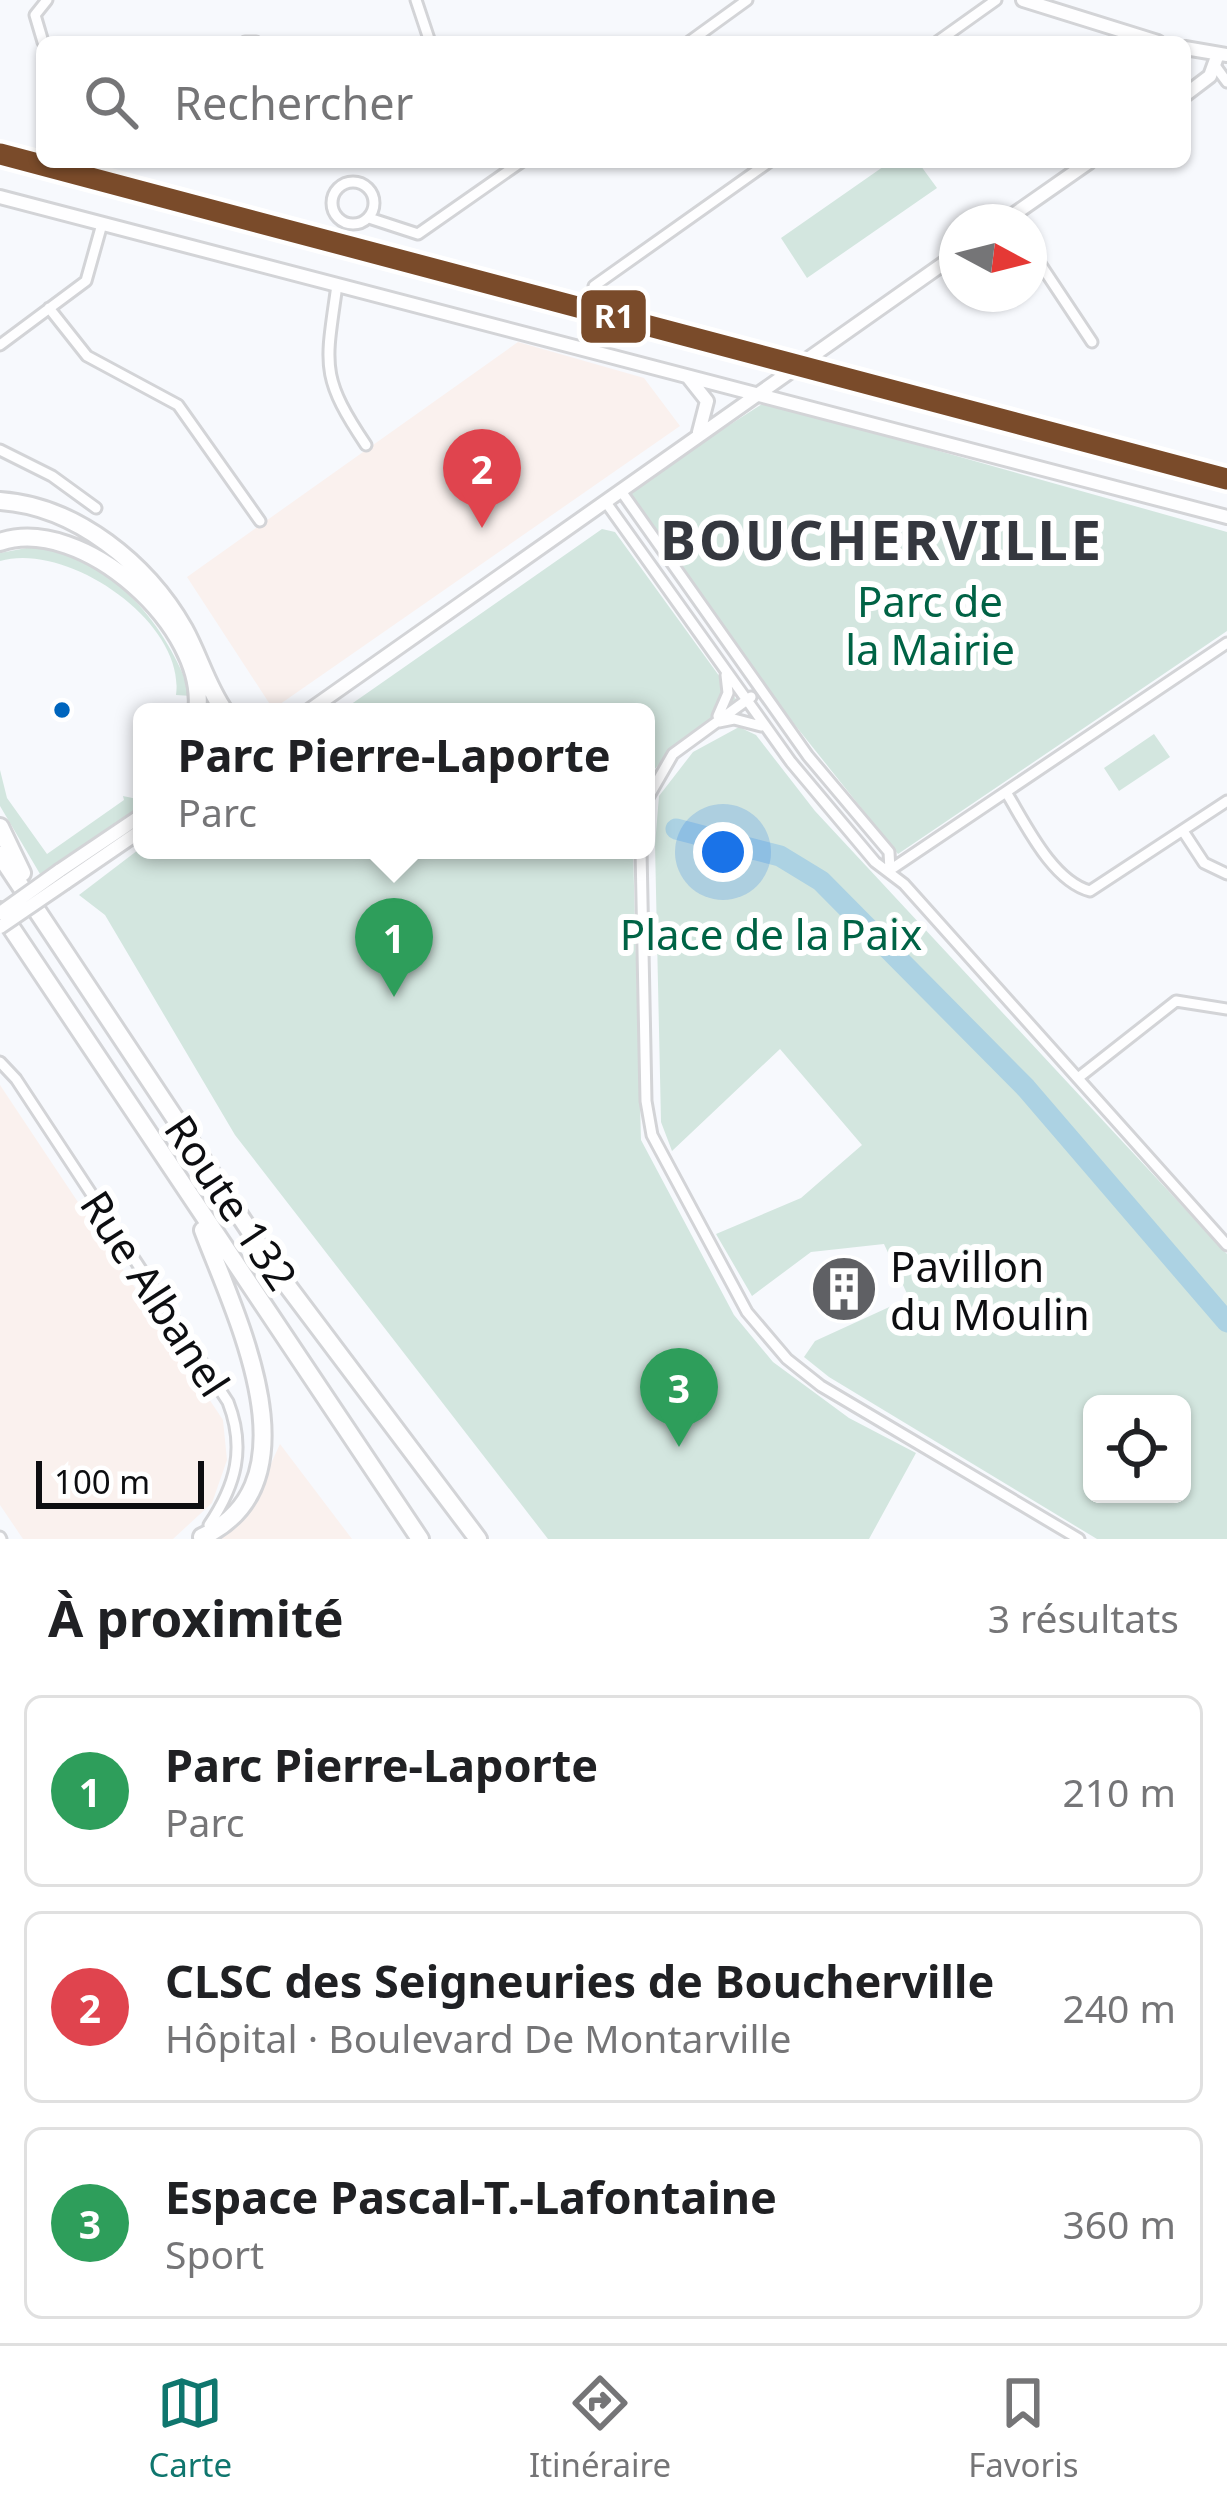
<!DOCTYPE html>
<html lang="fr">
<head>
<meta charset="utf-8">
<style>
	:root { --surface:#fff; --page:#f2f2f2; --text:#202124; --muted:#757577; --line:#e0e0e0; --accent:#0f766e }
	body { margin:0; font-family:"Noto Sans",sans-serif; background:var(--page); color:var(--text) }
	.controls { position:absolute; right:36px; bottom:36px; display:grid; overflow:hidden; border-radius:18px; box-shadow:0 3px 9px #0004 }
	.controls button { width:108px; height:108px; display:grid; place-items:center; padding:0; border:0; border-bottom:3px solid var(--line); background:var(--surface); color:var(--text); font:60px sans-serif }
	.compass { position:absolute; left:939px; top:204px; width:108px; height:108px; border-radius:50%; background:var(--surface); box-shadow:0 3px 9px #0004; rotate:97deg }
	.scale { position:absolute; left:36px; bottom:30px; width:168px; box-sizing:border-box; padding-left:12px; border:6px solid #0d0e11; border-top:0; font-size:33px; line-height:42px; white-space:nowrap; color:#0d0e11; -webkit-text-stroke:9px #fff; paint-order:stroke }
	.you { position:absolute; left:723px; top:852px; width:42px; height:42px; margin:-30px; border:9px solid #fff; border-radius:50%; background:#1a73e8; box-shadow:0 0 0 18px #1a73e833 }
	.badge { display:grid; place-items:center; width:78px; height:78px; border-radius:50%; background:var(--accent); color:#fff; font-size:39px; font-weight:700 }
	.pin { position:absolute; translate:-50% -99px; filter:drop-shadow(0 3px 6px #0008) }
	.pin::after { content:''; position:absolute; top:63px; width:42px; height:36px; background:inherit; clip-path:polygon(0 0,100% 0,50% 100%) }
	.popup { position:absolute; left:133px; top:703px; width:522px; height:156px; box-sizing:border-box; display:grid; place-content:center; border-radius:18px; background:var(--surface); filter:drop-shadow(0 3px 9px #0005); font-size:39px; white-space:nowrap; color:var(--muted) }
	.popup b { font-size:45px; color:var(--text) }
	.popup::after { content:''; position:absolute; left:50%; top:100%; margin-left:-24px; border:24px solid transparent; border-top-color:var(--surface) }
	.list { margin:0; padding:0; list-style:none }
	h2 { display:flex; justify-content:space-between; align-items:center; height:156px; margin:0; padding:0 48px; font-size:51px }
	h2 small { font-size:39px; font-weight:400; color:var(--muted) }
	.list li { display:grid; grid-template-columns:78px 1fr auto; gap:36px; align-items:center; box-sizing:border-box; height:192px; margin:0 24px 24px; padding:0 24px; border:3px solid var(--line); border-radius:18px }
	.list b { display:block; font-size:45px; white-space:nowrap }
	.list p { margin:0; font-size:39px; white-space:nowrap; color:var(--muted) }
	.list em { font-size:39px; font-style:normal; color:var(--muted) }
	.icon { flex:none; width:66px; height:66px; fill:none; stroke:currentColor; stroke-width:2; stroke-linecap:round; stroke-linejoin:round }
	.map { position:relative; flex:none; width:1227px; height:1539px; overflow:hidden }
	.search { position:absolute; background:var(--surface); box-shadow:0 3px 9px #0004; left:36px; right:36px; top:36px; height:132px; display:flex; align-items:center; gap:30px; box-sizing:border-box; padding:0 42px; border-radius:18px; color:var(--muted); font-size:45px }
	.sheet { height:804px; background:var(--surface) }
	nav { display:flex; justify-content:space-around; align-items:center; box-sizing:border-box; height:168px; border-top:3px solid var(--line); background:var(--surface); font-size:33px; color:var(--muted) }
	nav a { display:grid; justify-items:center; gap:6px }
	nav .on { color:var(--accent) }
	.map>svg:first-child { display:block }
</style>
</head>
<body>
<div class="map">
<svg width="1227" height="1539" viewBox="0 0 1227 1539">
	<rect width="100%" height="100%" fill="#f7f9fd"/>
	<!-- commercial -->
	<path fill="#faf1ee" d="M518,342L644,378L680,426L273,709L187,577Z
		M0,1085L223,1420L227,1460L212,1503L173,1539H23L0,1505Z
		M280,1444L352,1539H215L247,1516Z"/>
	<!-- green -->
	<path fill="#d3e6df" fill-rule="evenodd" d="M890,162H918L937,188L807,278L781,238Z
		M765,402L1227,532V631L898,854L699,605L627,491Z
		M602,529L615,532L738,702L668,754L646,779V712H340Z
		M37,546C117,563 165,623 192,696L176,695C186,622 67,541 0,561V553Z
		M739,727L756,735L815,811L1227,1254V1539H1097L829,1377L804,1357L815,1341L909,1298L884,1244L811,1252L752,1296L716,1234L801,1198L862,1145L780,1049L672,1151L661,1122L655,845L659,796L693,752ZM1092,1404H1182V1494H1092Z
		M1154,734L1170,757L1119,791L1104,768Z
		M0,770L7,798L47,854L124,800L123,796L137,799L142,780V805L40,874L0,806Z
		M142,847L633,850L641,1140L734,1315L773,1362L849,1418L916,1453L869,1539H548L235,1135L105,915L79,895Z"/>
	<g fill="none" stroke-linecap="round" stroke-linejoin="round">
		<!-- river -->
		<path stroke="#acd2e3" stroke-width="21" d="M676,829L780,856L821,881L1026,1088L1227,1322"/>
		<!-- street casing -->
		<g stroke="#d3d4d7" stroke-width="15">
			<path id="street" d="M416,0L430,42
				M43,42L35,15L47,0
				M245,42H256
				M689,42L747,0
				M937,42L996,0
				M1216,67L1227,82
				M332 203a21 21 0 1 1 42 0a21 21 0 1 1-42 0Z
				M369,218L418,234L521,162
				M1029,247L1092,342
				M337,285C326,365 319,375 366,445
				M594,286L769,162
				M49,308L87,356L178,405L260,521
				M0,345L86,281L102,224
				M0,450L52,476L96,508
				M621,491L808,756L889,852L890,870
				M605,501L791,762L875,862L904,884L1227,1245
				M718,716L728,693L726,675
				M719,722L734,719L761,726
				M1006,792C1025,823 1052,881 1090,891L1227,801
				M646,801L673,754L751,697
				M1183,831L1204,863L1227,874
				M641,850L646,1101L652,1135L747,1312L787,1359L821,1386L1079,1539
				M890,870L1227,643
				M0,1062L16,1079L228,1402C246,1448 236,1485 209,1525
				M1078,1078L1176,1001L1227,1009
				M0,1537L1,1539"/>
		</g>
		<!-- secondary casing -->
		<g stroke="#d3d4d7" stroke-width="18">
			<path id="secondary" d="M1023,0L1158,42
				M1185,48L1227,55
				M1185,95L1210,76L1218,54
				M0,197L1227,517
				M1003,222L1089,162
				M688,377L707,401L699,432
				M307,712L957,254
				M59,871L142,815
				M66,882L142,830"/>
		</g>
		<!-- highway casing -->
		<g stroke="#d3d4d7" stroke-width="22">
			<path id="highway" d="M0,501C76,506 147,564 184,629C199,656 207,687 225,712
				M0,542C82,514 209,628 197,712
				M0,827L22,873
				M0,855L277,1272L478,1539
				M0,911L420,1539
				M202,1537C320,1482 235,1315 203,1230"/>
		</g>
		<!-- street -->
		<use href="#street" stroke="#fefeff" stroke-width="9"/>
		<!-- secondary -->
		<use href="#secondary" stroke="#fefeff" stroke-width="12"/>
		<!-- highway -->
		<use href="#highway" stroke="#fefeff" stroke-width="16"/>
		<!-- secondary-bridge casing -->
		<g stroke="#d3d4d7" stroke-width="18" stroke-linecap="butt">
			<path id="secondary-bridge" d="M0,913L59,871
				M0,927L66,882"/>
		</g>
		<!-- secondary-bridge -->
		<use href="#secondary-bridge" stroke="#fefeff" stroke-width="12"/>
		<!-- rail-1 casing -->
		<g stroke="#fff" stroke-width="30">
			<path id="rail-1" d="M0,154L1227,479"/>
		</g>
		<!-- rail-1 -->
		<use href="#rail-1" stroke="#7a4b2a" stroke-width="21"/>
	</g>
	<!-- icons -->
	<defs>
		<g id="building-disc" transform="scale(3.45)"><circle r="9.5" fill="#5f6064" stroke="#fff"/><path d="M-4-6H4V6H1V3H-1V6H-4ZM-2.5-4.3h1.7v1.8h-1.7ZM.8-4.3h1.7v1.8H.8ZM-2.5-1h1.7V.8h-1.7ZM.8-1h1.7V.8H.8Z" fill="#fff"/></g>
	</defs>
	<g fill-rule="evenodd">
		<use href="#building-disc" x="844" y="1289"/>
	</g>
	<!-- markers -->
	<circle fill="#0065bd" stroke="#fff" stroke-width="4.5" cx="62" cy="710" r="10"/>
	<g text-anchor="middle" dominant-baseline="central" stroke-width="12" stroke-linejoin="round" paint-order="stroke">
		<!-- park labels -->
		<g font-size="42" fill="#006345" stroke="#fff">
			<text x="930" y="600">Parc de<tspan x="930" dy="48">la Mairie</tspan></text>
			<text x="771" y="933">Place de la Paix</text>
		</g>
		<!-- street labels -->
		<g font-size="42" fill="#0d0e11" stroke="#fff">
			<text transform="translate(232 1202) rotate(56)">Route 132</text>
			<text transform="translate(156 1293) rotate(57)">Rue Albanel</text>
		</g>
		<!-- poi labels -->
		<g font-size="42" fill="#0d0e11" stroke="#fff" text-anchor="start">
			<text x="890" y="1265">Pavillon<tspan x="890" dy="48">du Moulin</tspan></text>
		</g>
		<!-- district labels -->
		<g font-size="54" font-weight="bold" letter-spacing="3" fill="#35383f" stroke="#fff">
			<text x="882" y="539">BOUCHERVILLE</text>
		</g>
	</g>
	<rect stroke="#fff" stroke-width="4.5" x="579" y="288" width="69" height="57" rx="12" fill="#7a4b2a"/>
	<g font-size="33" text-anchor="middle" font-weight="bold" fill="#fff">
		<text x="614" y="328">R1</text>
	</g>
</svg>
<div class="controls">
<button><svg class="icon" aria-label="locate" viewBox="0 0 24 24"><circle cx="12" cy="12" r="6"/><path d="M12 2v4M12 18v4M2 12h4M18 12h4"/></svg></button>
</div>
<svg class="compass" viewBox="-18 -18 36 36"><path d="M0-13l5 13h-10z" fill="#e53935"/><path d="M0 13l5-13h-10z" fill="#757577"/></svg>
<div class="scale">100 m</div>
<div class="you"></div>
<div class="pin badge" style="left:394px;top:997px;background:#2e9e5b">1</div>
<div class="popup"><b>Parc Pierre-Laporte</b>Parc</div>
<div class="pin badge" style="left:482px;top:528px;background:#e0444e">2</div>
<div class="pin badge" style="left:679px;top:1447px;background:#2e9e5b">3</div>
<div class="search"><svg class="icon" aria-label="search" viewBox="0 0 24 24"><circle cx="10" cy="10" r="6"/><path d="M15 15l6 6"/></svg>Rechercher</div>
</div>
<section class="sheet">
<h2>À proximité<small>3 résultats</small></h2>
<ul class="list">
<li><span class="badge" style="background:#2e9e5b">1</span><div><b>Parc Pierre-Laporte</b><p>Parc</p></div><em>210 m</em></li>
<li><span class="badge" style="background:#e0444e">2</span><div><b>CLSC des Seigneuries de Boucherville</b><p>Hôpital · Boulevard De Montarville</p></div><em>240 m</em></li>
<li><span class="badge" style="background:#2e9e5b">3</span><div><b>Espace Pascal-T.-Lafontaine</b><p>Sport</p></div><em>360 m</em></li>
</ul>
</section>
<nav>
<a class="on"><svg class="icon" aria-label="map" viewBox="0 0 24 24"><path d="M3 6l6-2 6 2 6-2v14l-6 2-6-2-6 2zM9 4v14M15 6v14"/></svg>Carte</a>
<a><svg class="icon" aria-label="directions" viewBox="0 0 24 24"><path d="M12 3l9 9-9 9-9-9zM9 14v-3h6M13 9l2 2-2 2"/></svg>Itinéraire</a>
<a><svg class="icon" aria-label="saved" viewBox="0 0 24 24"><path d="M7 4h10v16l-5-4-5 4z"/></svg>Favoris</a>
</nav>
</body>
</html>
